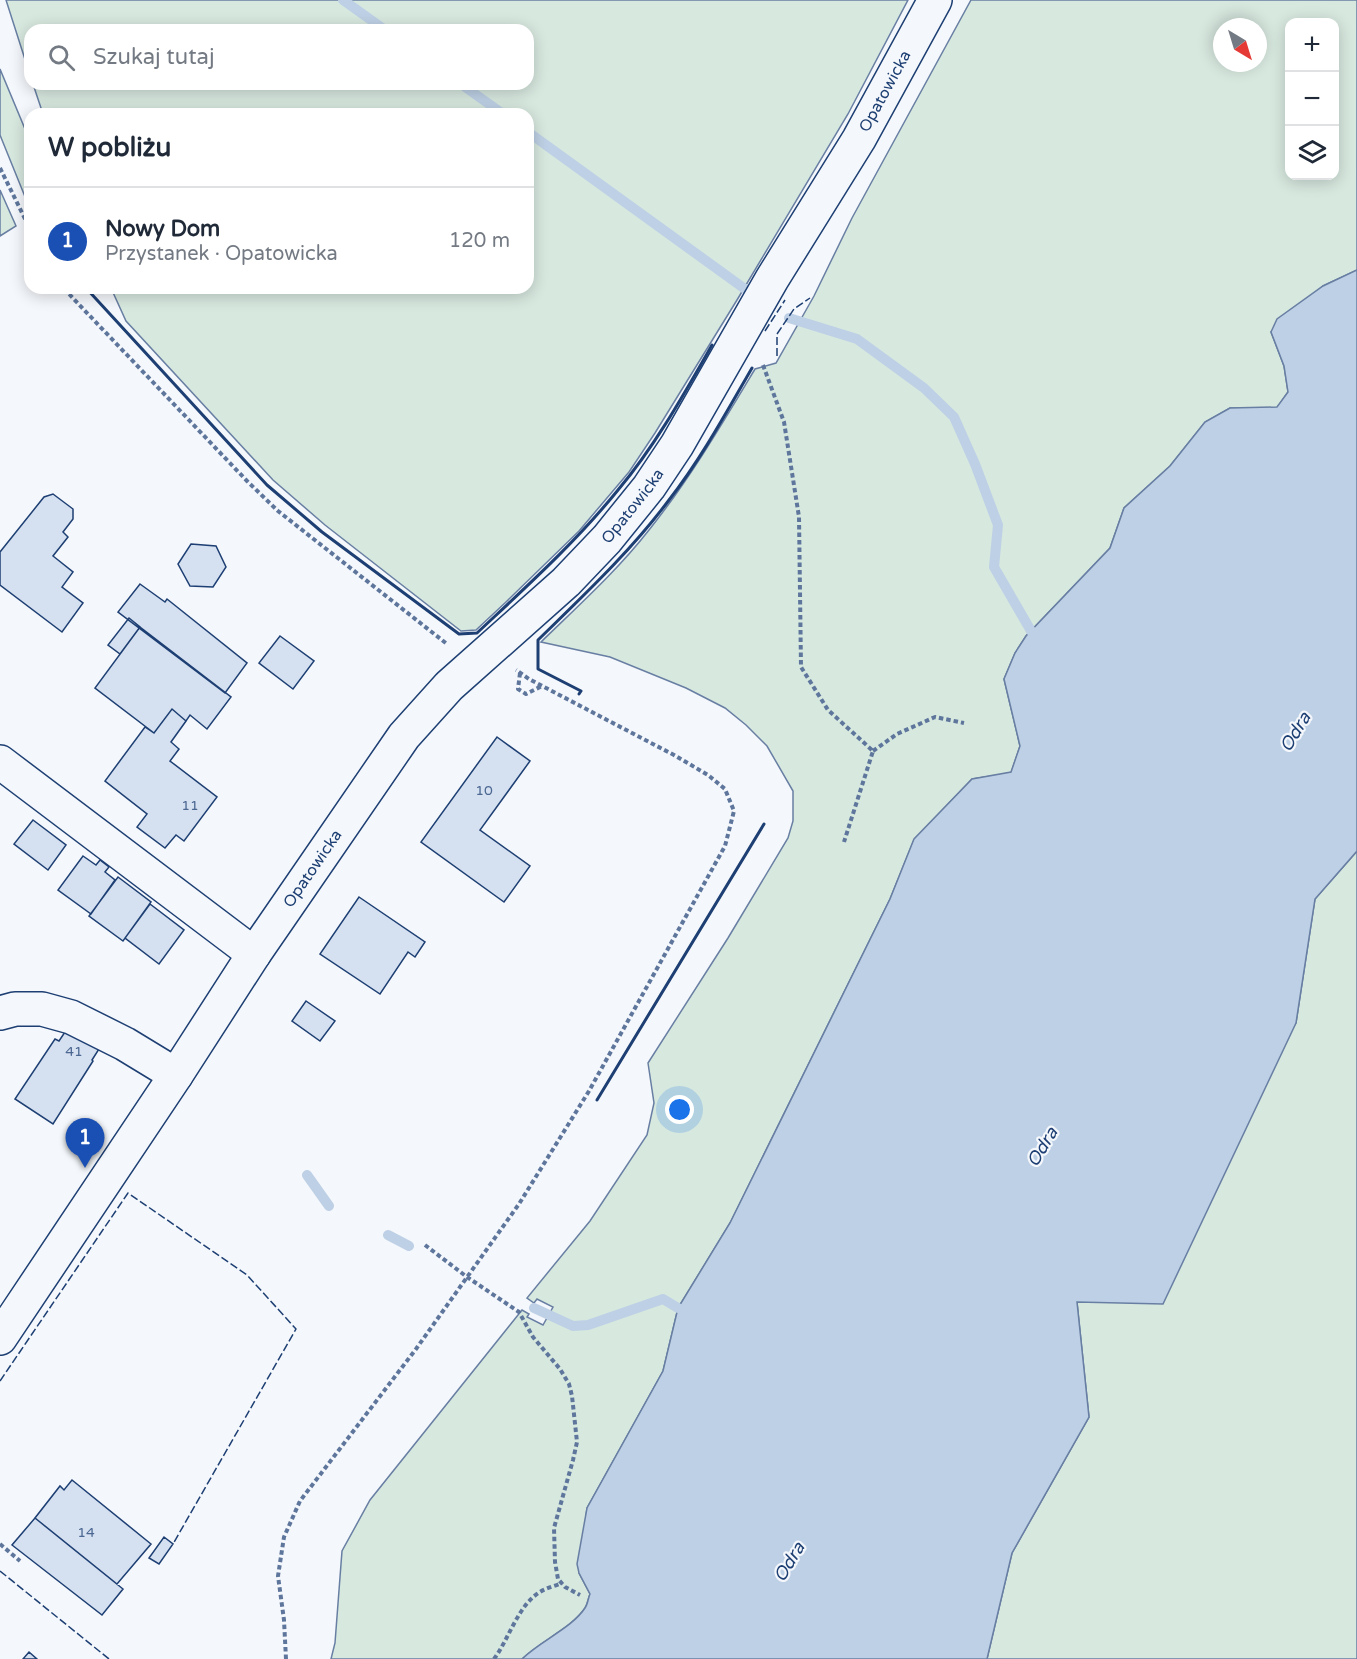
<!DOCTYPE html>
<html lang="pl">
<head>
<meta charset="utf-8">
<style>
	:root { --surface:#fff; --page:#f6f6f7; --text:#1f2937; --muted:#747a83; --line:#e0e1e3; --accent:#db2777 }
	body { margin:0; font-family:"Varela Round",sans-serif; background:var(--page); color:var(--text) }
	.controls { position:absolute; right:18px; top:18px; display:grid; overflow:hidden; border-radius:12px; box-shadow:0 3px 15px #0003 }
	.controls button { width:54px; height:54px; display:grid; place-items:center; padding:0; border:0; border-bottom:2px solid var(--line); background:var(--surface); color:var(--text); font:30px sans-serif }
	.compass { position:absolute; left:1213px; top:18px; width:54px; height:54px; border-radius:50%; background:var(--surface); box-shadow:0 3px 15px #0003; rotate:142deg }
	.you { position:absolute; left:680px; top:1110px; width:21px; height:21px; margin:-15px; border:4px solid #fff; border-radius:50%; background:#1a73e8; box-shadow:0 0 0 9px #1a73e833 }
	.badge { display:grid; place-items:center; width:39px; height:39px; border-radius:50%; background:var(--accent); color:#fff; font-size:20px; font-weight:700 }
	.pin { position:absolute; translate:-50% -50px; filter:drop-shadow(0 2px 3px #0008) }
	.pin::after { content:''; position:absolute; top:32px; width:21px; height:18px; background:inherit; clip-path:polygon(0 0,100% 0,50% 100%) }
	.list { margin:0; padding:0; list-style:none }
	h2 { display:flex; justify-content:space-between; align-items:center; height:78px; margin:0; padding:0 24px; font-size:26px }
	h2 small { font-size:20px; font-weight:400; color:var(--muted) }
	.list li { display:grid; grid-template-columns:39px 1fr auto; gap:18px; align-items:center; box-sizing:border-box; height:108px; padding:0 24px; border-top:2px solid var(--line) }
	.list b { display:block; font-size:22px; white-space:nowrap }
	.list p { margin:0; font-size:20px; white-space:nowrap; color:var(--muted) }
	.list em { font-size:20px; font-style:normal; color:var(--muted) }
	.icon { flex:none; width:33px; height:33px; fill:none; stroke:currentColor; stroke-width:2; stroke-linecap:round; stroke-linejoin:round }
	.map { position:relative; flex:none; width:1357px; height:1659px; overflow:hidden }
	.search { position:absolute; background:var(--surface); box-shadow:0 3px 15px #0003; left:24px; top:24px; width:510px; height:66px; display:flex; align-items:center; gap:15px; box-sizing:border-box; padding:0 21px; border-radius:18px; color:var(--muted); font-size:22px }
	.panel { position:absolute; background:var(--surface); box-shadow:0 3px 15px #0003; left:24px; top:108px; width:510px; height:186px; border-radius:18px }
	.map>svg:first-child { display:block }
</style>
</head>
<body>
<div class="map">
<svg width="1357" height="1659" viewBox="0 0 1357 1659">
	<rect width="100%" height="100%" fill="#f4f7fb"/>
	<!-- green -->
	<path fill="#d7e8df" stroke="#687fa3" stroke-width="1.5" fill-rule="evenodd" d="M6,0H908L848,114L737,300L655,433L629,472L579,531L506,602L476,630L461,631L325,525L273,480L126,321L111,288H528V114H43L33,84H528V30H30V75Z
		M971,0H1357V270L1323,286L1271,332L1284,366L1288,392L1277,408H1230L1205,422L1170,466L1124,508L1110,548L1026,636L1015,653L1004,679L1020,746L1011,773L972,779L914,840L890,899L730,1223L678,1308L663,1371L587,1508L579,1573L590,1594C588,1598 588,1604 585,1608C572,1628 540,1641 522,1659H331L335,1643L342,1551L370,1500L522,1310L529,1314L527,1317L543,1325L553,1307L537,1299L534,1303L527,1298L590,1221L647,1135L654,1103L648,1063L728,938L788,838L793,821V791L767,746L746,725L725,708L686,688L610,657L541,642C578,606 617,571 649,530C689,480 722,424 755,369L776,363L814,296L852,218ZM1290,22H1334V176H1290ZM1222,27H1258V63H1222Z
		M0,69L30,141V209L0,135Z
		M0,190L16,226L0,236Z
		M1357,851V1659H987L1012,1553L1089,1417L1077,1302L1296,1023L1315,899Z"/>
	<!-- water -->
	<path fill="#bed0e5" stroke="#687fa3" stroke-width="1.5" d="M1357,270V851L1315,899L1296,1023L1163,1304L1077,1302L1089,1417L1012,1553L987,1659H522C540,1641 572,1628 585,1608C588,1604 588,1598 590,1594L579,1573L577,1564L587,1508L663,1371L678,1308L730,1223L890,899L914,839L972,779L1011,772L1020,746L1004,679L1015,653L1026,636L1110,548L1124,508L1170,466L1205,422L1230,408L1277,407L1288,392L1284,366L1271,332L1277,319L1323,286Z"/>
	<g fill="none" stroke-linecap="round" stroke-linejoin="round">
		<!-- stream -->
		<path stroke="#bed0e5" stroke-width="10" d="M343,0L385,30
			M461,84L503,114
			M528,132L745,289
			M789,318L857,339L924,388L954,417L975,464L998,525L994,567L1031,631
			M307,1175L329,1206
			M388,1235L409,1246
			M534,1308L573,1326L588,1325L663,1299L678,1308"/>
	</g>
	<!-- building -->
	<path fill="#d5e0f0" stroke="#1d3f73" stroke-width="1.5" d="M53,494L73,509V519L63,532L68,537L53,556L73,572L62,587L83,603L62,632L0,585V552L44,497Z
		M191,544L216,546L226,567L213,587L190,586L178,564Z
		M140,584L165,602L167,599L247,663L225,693L118,612Z
		M129,618L140,627L120,654L108,645Z
		M140,627L231,697L207,729L190,715L186,721L172,709L154,733L95,688Z
		M280,636L314,661L293,689L259,663Z
		M172,709L186,721L171,742L179,749L170,761L217,797L184,841L176,835L165,848L137,827L147,814L105,781L145,727L154,733Z
		M497,737L530,761L480,830L530,866L504,902L421,842Z
		M33,820L66,845L48,870L14,844Z
		M83,856L96,865L100,860L109,867L105,872L115,880L91,914L58,890Z
		M118,877L151,902L123,941L89,916Z
		M359,897L425,942L415,957L408,952L380,994L320,954Z
		M150,904L184,930L159,964L125,938Z
		M306,1001L335,1021L320,1041L292,1021Z
		M67,1029L99,1049L92,1060L93,1061L53,1124L15,1099L55,1039L59,1041Z
		M72,1480L151,1544L117,1584L35,1518L60,1486L64,1490Z
		M35,1518L123,1589L102,1615L12,1545Z
		M164,1537L173,1544L159,1564L149,1558Z
		M29,1652L37,1659H23Z"/>
	<g fill="none" stroke-linecap="round" stroke-linejoin="round">
		<!-- minor casing -->
		<g stroke="#1d3f73" stroke-width="36">
			<g id="minor">
				<path d="M0,762L254,954"/>
				<path d="M0,1013L15,1009H42L71,1017L125,1044L176,1075"/>
				<path id="s1" d="M0,1338L176,1075L254,954L404,736L449,686L566,582L607,539L649,487L677,445L772,279L859,139L935,0"/>
			</g>
		</g>
		<!-- path -->
		<path stroke="#5e769c" stroke-width="4" stroke-dasharray="4.5 3" stroke-linecap="butt" d="M0,168L30,229
			M65,288L69,294L247,481L278,511L447,644
			M763,365L784,422L799,517L801,667L828,710L873,751L844,842
			M520,673L518,689L526,694L542,686
			M873,751L897,734L935,717L964,723
			M425,1245L467,1277L519,1312L533,1337L560,1369L569,1384L572,1396L577,1442L573,1460L554,1528L555,1562L558,1579L565,1587L580,1595
			M0,1544L20,1561
			M286,1659L284,1620L278,1576L284,1537L300,1501L416,1349L519,1204L589,1091L725,846L734,811L725,789L708,775L674,755L609,721L529,679L516,670
			M494,1659C509,1639 518,1605 540,1592C546,1588 555,1586 562,1583"/>
		<!-- minor -->
		<use href="#minor" stroke="#f4f7fb" stroke-width="33"/>
		<!-- fence -->
		<path stroke="#1d3f73" stroke-width="1.5" stroke-dasharray="8 3" stroke-linecap="butt" d="M765,331L785,300
			M777,356V334L794,309L810,298
			M0,1381L128,1193L247,1275L296,1329L173,1544
			M0,1571L109,1659"/>
		<!-- wall -->
		<path stroke="#1d3f73" stroke-width="3" d="M86,288L267,485L322,532L459,634L477,633C526,587 576,542 618,490C655,446 684,394 712,345
			M579,694L581,691L538,669V640C584,595 631,551 669,500C701,459 726,413 752,368
			M597,1100L764,824"/>
	</g>
	<g text-anchor="middle" dominant-baseline="central" stroke-width="4.5" stroke-linejoin="round" paint-order="stroke">
		<!-- number labels -->
		<g font-size="14" fill="#4b6792">
			<text x="484" y="790">10</text>
			<text x="190" y="805">11</text>
			<text x="74" y="1051">41</text>
			<text x="86" y="1532">14</text>
		</g>
		<!-- street labels -->
		<g font-size="16" fill="#1d3f73" stroke="#f4f7fb">
			<text stroke="none"><textPath href="#s1" startOffset="1536">Opatowicka</textPath></text>
			<text stroke="none"><textPath href="#s1" startOffset="1050">Opatowicka</textPath></text>
			<text stroke="none"><textPath href="#s1" startOffset="564">Opatowicka</textPath></text>
		</g>
		<!-- water labels -->
		<g font-size="18" font-style="italic" fill="#1d3f73" stroke="#f4f7fb">
			<text transform="translate(1295 732) rotate(-59)">Odra</text>
			<text transform="translate(1042 1147) rotate(-59)">Odra</text>
			<text transform="translate(789 1562) rotate(-59)">Odra</text>
		</g>
	</g>
</svg>
<div class="controls">
<button>+</button>
<button>−</button>
<button><svg class="icon" aria-label="layers" viewBox="0 0 24 24"><path d="M12 4l9 5-9 5-9-5zM3 14l9 5 9-5"/></svg></button>
</div>
<svg class="compass" viewBox="-18 -18 36 36"><path d="M0-13l5 13h-10z" fill="#e53935"/><path d="M0 13l5-13h-10z" fill="#747a83"/></svg>
<div class="you"></div>
<div class="pin badge" style="left:85px;top:1168px;background:#1a4fb4">1</div>
<div class="search"><svg class="icon" aria-label="search" viewBox="0 0 24 24"><circle cx="10" cy="10" r="6"/><path d="M15 15l6 6"/></svg>Szukaj tutaj</div>
<section class="panel">
<h2>W pobliżu<small></small></h2>
<ul class="list">
<li><span class="badge" style="background:#1a4fb4">1</span><div><b>Nowy Dom</b><p>Przystanek · Opatowicka</p></div><em>120 m</em></li>
</ul>
</section>
</div>
</body>
</html>
